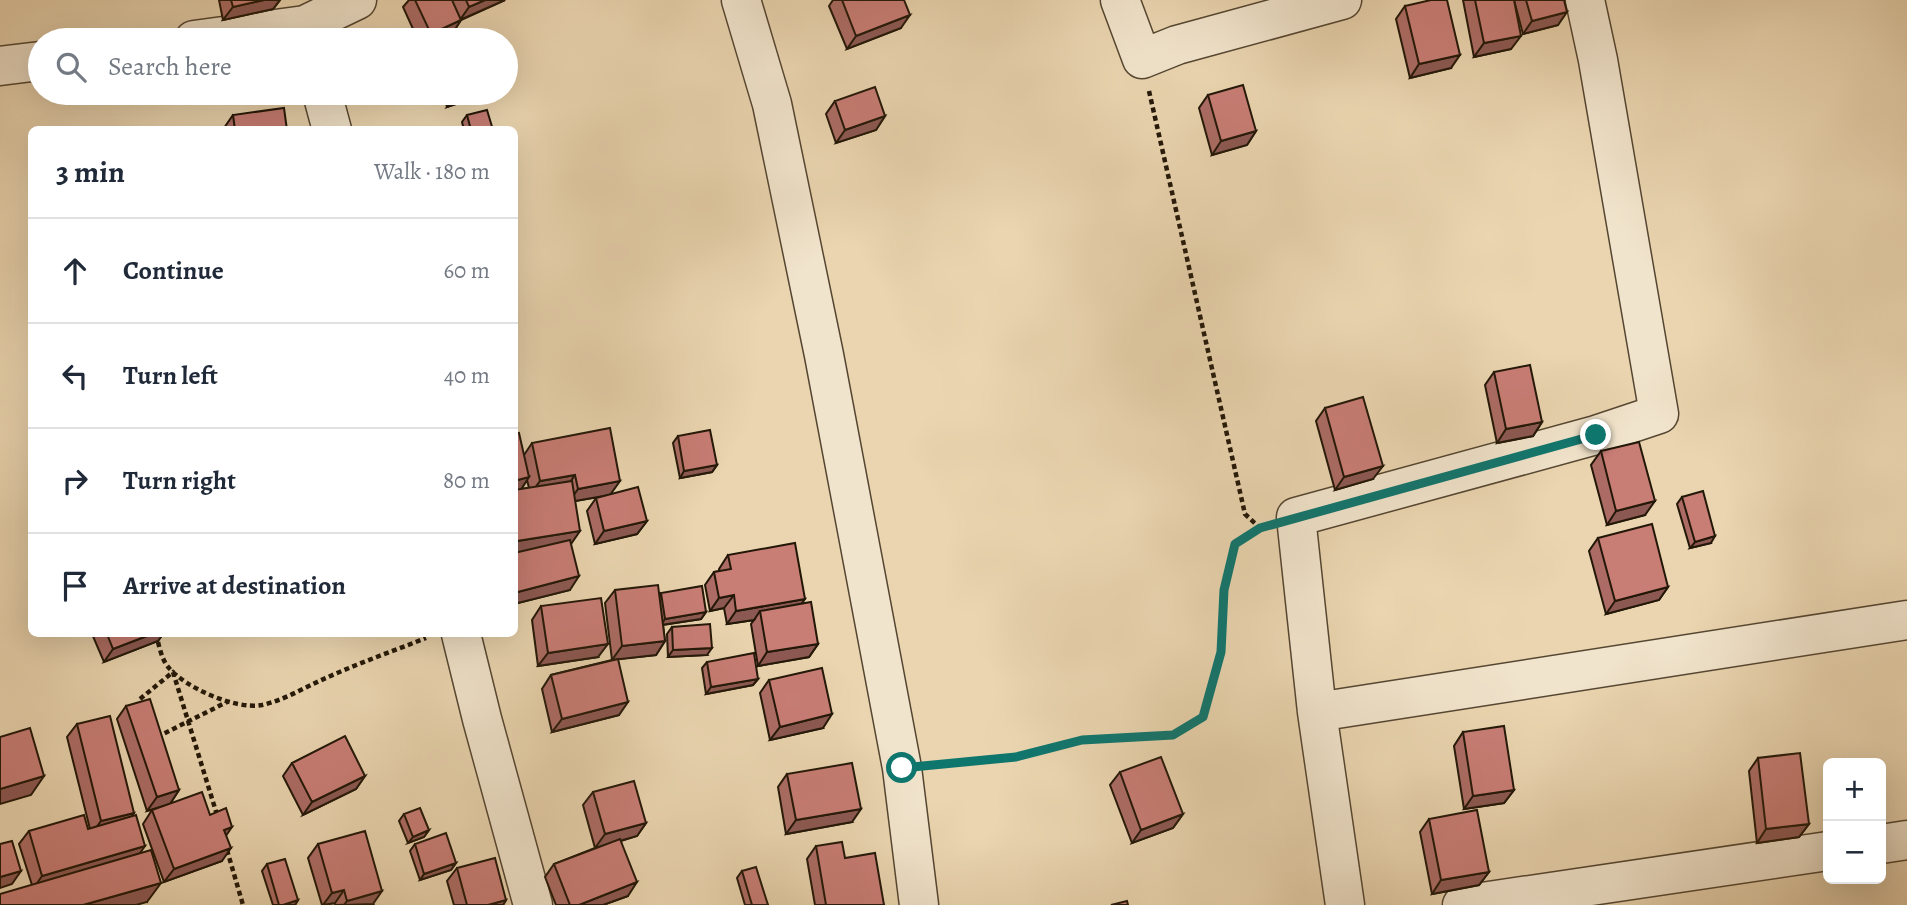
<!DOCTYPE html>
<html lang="en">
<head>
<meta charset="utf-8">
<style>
	:root { --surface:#fff; --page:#f2f2f3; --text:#1f2937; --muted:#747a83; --line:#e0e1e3 }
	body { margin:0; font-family:Alegreya,serif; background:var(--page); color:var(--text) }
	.controls { position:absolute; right:21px; bottom:21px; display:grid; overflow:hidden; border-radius:10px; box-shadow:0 7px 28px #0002 }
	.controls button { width:63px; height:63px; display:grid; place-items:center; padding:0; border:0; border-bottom:2px solid var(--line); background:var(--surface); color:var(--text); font:35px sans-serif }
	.stop { position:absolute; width:21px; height:21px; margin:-16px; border:5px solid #0f766e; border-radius:50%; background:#fff }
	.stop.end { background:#0f766e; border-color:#fff; box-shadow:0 2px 7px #0008 }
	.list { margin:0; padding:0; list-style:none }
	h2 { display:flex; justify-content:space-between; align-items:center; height:91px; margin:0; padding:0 28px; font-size:30px }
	h2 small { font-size:23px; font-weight:400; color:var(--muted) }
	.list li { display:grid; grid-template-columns:46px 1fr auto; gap:21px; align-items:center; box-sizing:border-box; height:105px; padding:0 28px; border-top:2px solid var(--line) }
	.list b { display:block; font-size:26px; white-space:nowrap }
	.list em { font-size:23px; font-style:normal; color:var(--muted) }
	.icon { flex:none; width:38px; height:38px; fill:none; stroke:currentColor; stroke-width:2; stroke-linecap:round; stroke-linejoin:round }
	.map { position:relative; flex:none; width:1907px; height:905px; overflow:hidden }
	.search { position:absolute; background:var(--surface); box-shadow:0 7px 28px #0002; left:28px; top:28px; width:490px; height:77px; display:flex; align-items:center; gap:18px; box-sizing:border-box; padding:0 24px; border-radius:38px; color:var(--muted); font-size:26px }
	.panel { position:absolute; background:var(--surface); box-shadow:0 7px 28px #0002; left:28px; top:126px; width:490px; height:511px; border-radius:10px }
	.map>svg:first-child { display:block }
</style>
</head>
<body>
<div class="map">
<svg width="1907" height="905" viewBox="0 0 1907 905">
	<rect width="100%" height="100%" fill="#ead5b0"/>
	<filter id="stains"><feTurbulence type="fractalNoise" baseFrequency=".00286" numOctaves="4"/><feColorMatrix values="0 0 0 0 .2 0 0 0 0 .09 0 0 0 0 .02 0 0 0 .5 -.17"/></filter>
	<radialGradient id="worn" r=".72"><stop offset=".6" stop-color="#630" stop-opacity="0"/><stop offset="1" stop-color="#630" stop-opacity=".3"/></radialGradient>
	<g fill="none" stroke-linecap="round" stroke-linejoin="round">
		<!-- street casing -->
		<g stroke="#554632" stroke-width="41">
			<path id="street" d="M741,0L772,104L824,355L902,768L919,905
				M1120,0L1142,59L1177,45L1342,0
				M194,40L305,25L357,0
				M0,66L40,61
				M322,93L332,130
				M461,634L482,719L533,905
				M1317,712L1296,517L1596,435L1659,414L1598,60L1585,0
				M1881,844L1907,840
				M1345,905L1317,712L1907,620
				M1462,905L1828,851"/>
		</g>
		<!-- path -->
		<path stroke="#231708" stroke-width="4.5" stroke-dasharray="5 3.5" stroke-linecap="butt" d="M1149,91L1245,514L1260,528L1263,527
			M156,634C159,645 161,659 169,668C186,688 236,710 262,705C285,700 305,687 326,678C359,663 393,651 426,638
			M140,699L173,672L218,818
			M157,737L227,702
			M935,765L1015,757L1082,740L1173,735L1203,717L1221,652L1224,590L1235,544L1260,528
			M227,850L243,905"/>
		<!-- street -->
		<use href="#street" stroke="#f1e4cc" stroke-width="38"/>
	</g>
	<!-- wall -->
	<path fill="#ac6c65" stroke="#231708" stroke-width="2" fill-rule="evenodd" d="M219,0H280L273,9L223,20Z
		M409,0H505L461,20L452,34L437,40H418L403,7Z
		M833,0H904L901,28L847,49L829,6Z
		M1463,0H1514L1511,49L1474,57Z
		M1514,0H1564L1558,25L1523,34Z
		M1405,6L1451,68L1410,78L1396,19Z
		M443,93H480L477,97L447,107Z
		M1208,95L1256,131L1247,145L1212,155L1199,108Z
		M835,101L885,116L876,130L836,143L826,114Z
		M233,115L287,130H224V128Z
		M467,115L493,130H464L462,122Z
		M1494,372L1542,422L1533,436L1497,443L1485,385Z
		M1325,408L1373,479L1335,490L1316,421Z
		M514,434L524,455L532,443L611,494L647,521L637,534L595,544L587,511L596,498L603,496L575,501L571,544L570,590L514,604ZM527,480L529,488L521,489Z
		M678,436L717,465L712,472L680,478L673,443Z
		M1601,451L1645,515L1607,525L1591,465Z
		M1682,497L1711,543L1690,548L1677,504Z
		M1598,538L1668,587L1659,600L1606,614L1589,551Z
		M728,555L802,603L818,644L809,657L758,666L751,624L754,620L727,624L724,608L710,611L705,585L714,572L720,571L719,569Z
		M615,590L659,596L661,593L706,612L701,619L663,625L665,641L656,655L618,659L619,715L552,732L542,689L551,675L612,660L605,603Z
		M541,606L598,657L538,666L532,620Z
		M672,627L707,655L668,657L667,634Z
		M92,634H163L158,641L104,662Z
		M707,662L758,679L753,685L706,694L702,668Z
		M769,680L823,728L770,740L760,693Z
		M126,706L179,790L170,804L147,811L117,719Z
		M77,724L132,817L141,853L147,902L32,885L19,844L29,831L90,829L67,737Z
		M1463,732L1514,790L1504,803L1464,809L1454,746Z
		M1758,758L1809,824L1799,837L1757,843L1749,771Z
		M292,763L365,776L356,789L303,815L283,776Z
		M1120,772L1183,814L1173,828L1132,843L1110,785Z
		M787,774L852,822L786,834L778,787Z
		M593,792L646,823L637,836L621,841L628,896L603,905H556L545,877L554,864L595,848L583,805Z
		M152,810L210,815L226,835L222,861L164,882L143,824Z
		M404,814L429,830L424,837L408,843L399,821Z
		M1429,819L1489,872L1479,885L1432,894L1420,832Z
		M318,844L373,904L335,905V903L322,905L308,858Z
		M415,844L456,863L451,870L420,880L410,851Z
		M816,846L845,858L884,905H815L807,859Z
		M267,864L298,900L295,905H273L262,871Z
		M457,868L506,900L503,905H454L447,881Z
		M742,871L768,905H745L737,878Z"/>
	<!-- shaded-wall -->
	<path fill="#8c5852" stroke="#231708" stroke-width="2" d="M264,0H280L273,9L223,20L233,7Z
		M485,0H505L460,20L469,7Z
		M1567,12L1558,25L1523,34L1532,21Z
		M910,15L901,28L847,49L856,36Z
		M461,20L452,34L437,40H427L431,34Z
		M1521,36L1511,49L1474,57L1484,43Z
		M1460,55L1451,68L1410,78L1419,64Z
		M457,93H480L477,97L447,107Z
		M885,116L876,130L836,143L845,130Z
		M1256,131L1247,145L1212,155L1221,141Z
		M1542,422L1533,436L1497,443L1506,429Z
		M717,465L712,472L680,478L684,471Z
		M1383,466L1373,479L1335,490L1344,477Z
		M575,475L566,488L530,495L540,481Z
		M529,477L520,491L514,492V481Z
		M620,481L610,495L569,502L578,489Z
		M1655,501L1645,515L1607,525L1616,511Z
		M647,521L637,534L595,544L604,531Z
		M580,531L571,544L514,554V545L517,541Z
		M1715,536L1711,543L1690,548L1695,542Z
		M579,576L570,590L514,604V593Z
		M1668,587L1659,600L1606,614L1615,601Z
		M734,595L724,608L710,611L719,598Z
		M805,599L796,612L760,611L754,620L727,624L736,611Z
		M706,612L701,619L661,625L665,619Z
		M152,634H163L158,641L104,662L113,649Z
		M665,641L656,655L612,660L622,646Z
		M608,644L598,657L538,666L548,653Z
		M818,644L809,657L758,666L767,652Z
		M712,648L707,655L668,657L673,650Z
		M758,679L753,685L706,694L711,687Z
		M628,702L619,715L552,732L562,719Z
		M832,714L823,728L770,740L780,727Z
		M44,776L31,795L0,804V789Z
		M365,776L356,789L303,815L312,802Z
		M179,790L170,804L147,811L157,797Z
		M1514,790L1504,803L1464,809L1473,796Z
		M861,809L852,822L786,834L796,820Z
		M134,813L125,827L91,835L101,821Z
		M1183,814L1173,828L1132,843L1141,830Z
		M646,823L637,836L595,848L605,834Z
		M1809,824L1799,837L1757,843L1766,829Z
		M232,827L223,840L224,830Z
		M429,830L424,837L408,843L413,837Z
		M145,846L136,859L33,889L42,876Z
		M231,848L222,861L164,882L174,869Z
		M456,863L451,870L420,880L424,874Z
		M21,871L12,884L0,888V877Z
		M1489,872L1479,885L1432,894L1441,880Z
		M637,882L628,896L603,905H579Z
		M161,883L147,902L136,905H83Z
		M344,890L335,903L323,905L332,893Z
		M382,891L373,904L344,905L347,901Z
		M298,900L295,905H283Z
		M506,900L503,905H488Z"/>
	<!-- building -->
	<path fill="#c87d75" stroke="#231708" stroke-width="2" d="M231,0H264L233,7Z
		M415,0H452L461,20L431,34Z
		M466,0H485L469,7Z
		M842,0H904L910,15L856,36Z
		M1431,0H1447L1460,55L1419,64L1405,6Z
		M1475,0H1514L1521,36L1484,43Z
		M1526,0H1564L1567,12L1532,21Z
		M471,36L472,40H456Z
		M1243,85L1256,131L1221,141L1208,95Z
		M875,87L885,116L845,130L835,101Z
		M284,108L287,130H235L233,115Z
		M487,110L493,130H471L467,115Z
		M1530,365L1542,422L1506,429L1494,372Z
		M1363,397L1383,466L1344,477L1325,408Z
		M610,428L620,481L578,489L575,475L540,481L532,443Z
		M710,430L717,465L684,471L678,436Z
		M519,433L529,477L514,481V434Z
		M1639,442L1655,501L1616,511L1601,451Z
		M572,481L580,531L517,541L514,526V490Z
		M638,487L647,521L604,531L596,498Z
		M1703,491L1715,536L1695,542L1682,497Z
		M1652,524L1668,587L1615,601L1598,538Z
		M570,540L579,576L514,593V553Z
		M795,543L805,599L736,611L734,595L719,598L714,572L731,569L728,555Z
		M658,585L665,641L622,646L615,590Z
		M702,586L706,612L665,619L661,593Z
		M601,598L608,644L548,653L541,606Z
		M811,602L818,644L767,652L760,611Z
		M710,624L712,648L673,650L672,627Z
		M107,634H152L113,649Z
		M754,653L758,679L711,687L707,662Z
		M618,659L628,702L562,719L551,675Z
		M822,668L832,714L780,727L769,680Z
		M150,699L179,790L157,797L126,706Z
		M110,716L134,813L101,821L77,724Z
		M1504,726L1514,790L1473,796L1463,732Z
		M30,728L44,776L0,789V737Z
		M345,736L365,776L312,802L292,763Z
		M1800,753L1809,824L1766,829L1758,758Z
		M1161,757L1183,814L1141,830L1120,772Z
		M852,763L861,809L796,820L787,774Z
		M634,781L646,823L605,834L593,792Z
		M202,792L210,815L226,808L232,827L224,830L231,848L174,869L152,810Z
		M420,808L429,830L413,837L404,814Z
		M1477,810L1489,872L1441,880L1429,819Z
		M84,815L88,829L136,815L145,846L42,876L29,831Z
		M365,831L382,891L347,901L344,890L332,893L318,844Z
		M446,833L456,863L424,874L415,844Z
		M620,839L637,882L579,905H570L554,864Z
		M12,841L21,871L0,877V844Z
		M842,842L845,858L875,853L884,905H826L816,846Z
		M151,850L161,883L83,905H0V894Z
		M495,858L506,900L488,905H467L457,868Z
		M285,859L298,900L283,905H279L267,864Z
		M756,867L768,905H752L742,871Z
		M1127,901L1128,905H1111Z"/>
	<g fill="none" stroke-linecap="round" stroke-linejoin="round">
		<!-- route -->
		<path stroke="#0f766e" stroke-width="9" d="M902,768L1016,757L1082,740L1173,735L1203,717L1221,652L1224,590L1235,544L1260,528L1596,435"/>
	</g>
	<rect width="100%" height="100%" filter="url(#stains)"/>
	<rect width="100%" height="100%" fill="url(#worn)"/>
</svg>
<div class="controls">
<button>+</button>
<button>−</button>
</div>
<div class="stop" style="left:902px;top:768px"></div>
<div class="stop end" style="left:1596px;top:435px"></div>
<div class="search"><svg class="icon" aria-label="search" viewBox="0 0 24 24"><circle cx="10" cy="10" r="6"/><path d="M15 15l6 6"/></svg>Search here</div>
<section class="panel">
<h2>3 min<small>Walk · 180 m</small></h2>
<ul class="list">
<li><svg class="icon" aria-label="ahead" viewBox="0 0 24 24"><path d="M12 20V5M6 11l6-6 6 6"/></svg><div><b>Continue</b></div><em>60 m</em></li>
<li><svg class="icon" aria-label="left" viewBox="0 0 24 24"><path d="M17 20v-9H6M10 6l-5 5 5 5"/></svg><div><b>Turn left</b></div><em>40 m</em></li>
<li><svg class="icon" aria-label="right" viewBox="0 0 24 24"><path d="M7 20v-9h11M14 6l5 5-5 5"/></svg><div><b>Turn right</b></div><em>80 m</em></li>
<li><svg class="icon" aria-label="arrive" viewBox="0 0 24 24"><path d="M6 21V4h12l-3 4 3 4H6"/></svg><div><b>Arrive at destination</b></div></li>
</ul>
</section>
</div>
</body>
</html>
